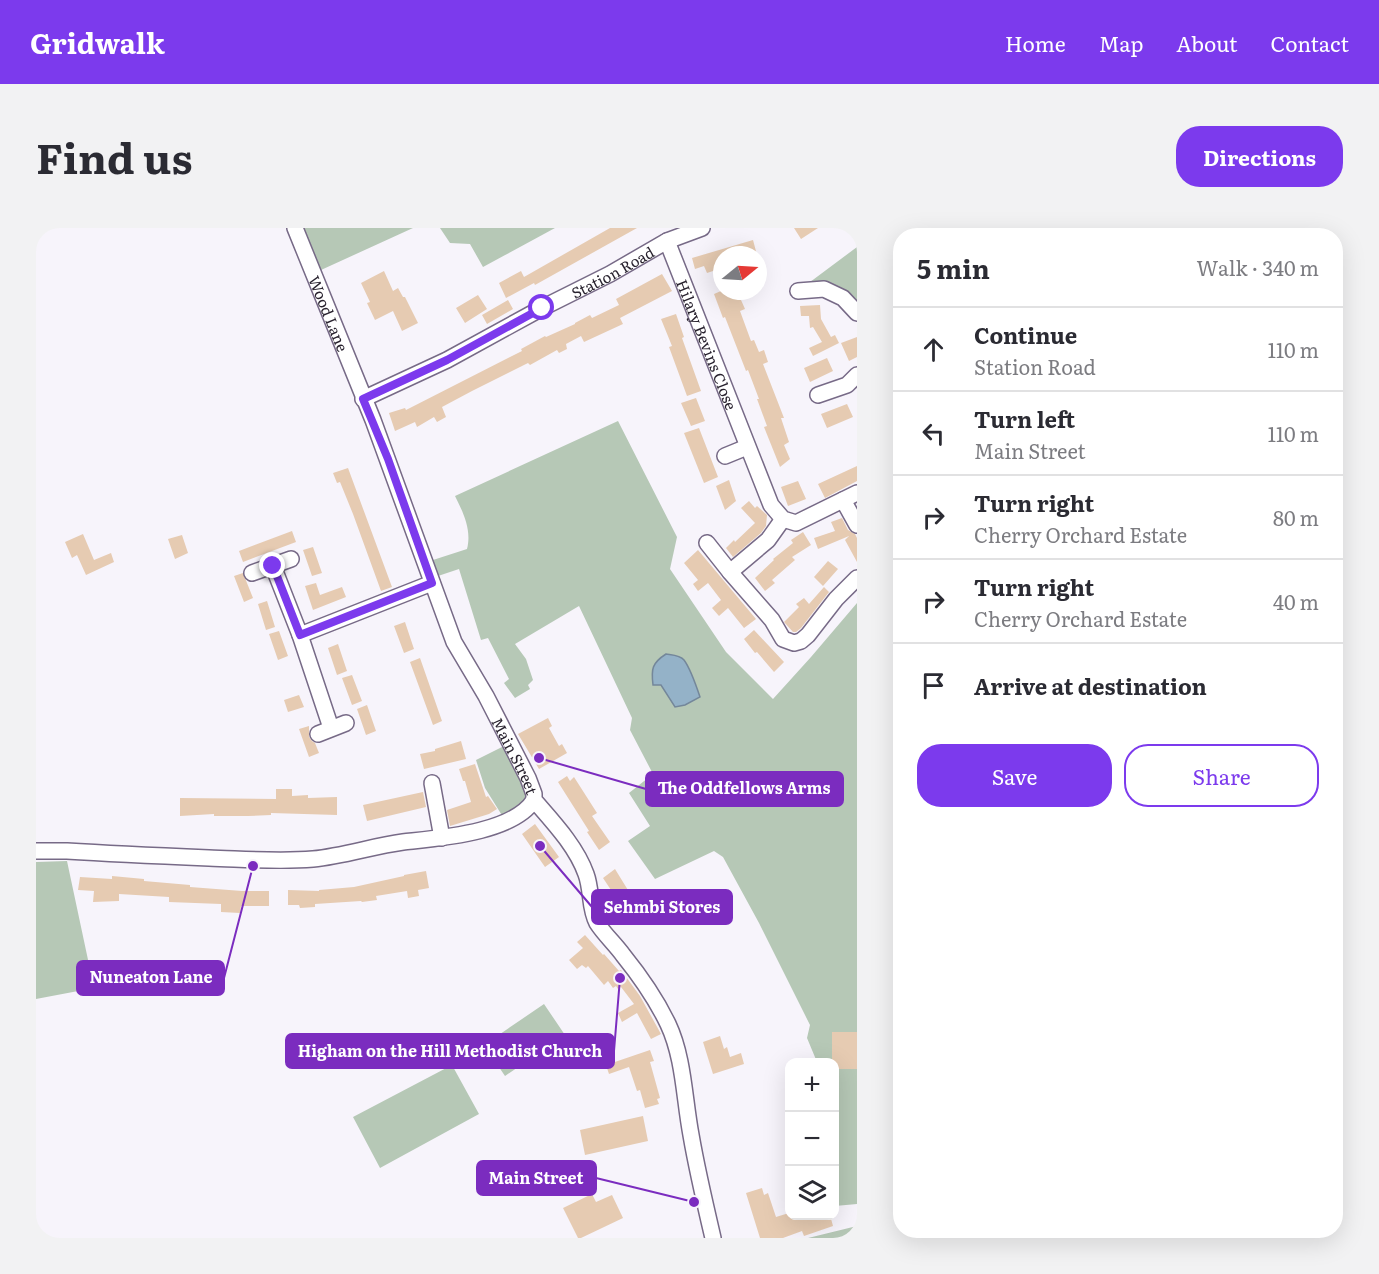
<!DOCTYPE html>
<html lang="en">
<head>
<meta charset="utf-8">
<style>
	:root { --surface:#fff; --page:#f2f2f3; --text:#2b2b33; --muted:#7c7c81; --line:#e1e1e2; --accent:#7c3aed }
	body { margin:0; font-family:Literata,serif; background:var(--page); color:var(--text) }
	.controls { position:absolute; right:18px; bottom:18px; display:grid; overflow:hidden; border-radius:12px; box-shadow:0 6px 24px #0002 }
	.controls button { width:54px; height:54px; display:grid; place-items:center; padding:0; border:0; border-bottom:2px solid var(--line); background:var(--surface); color:var(--text); font:30px sans-serif }
	.compass { position:absolute; left:677px; top:18px; width:54px; height:54px; border-radius:50%; background:var(--surface); box-shadow:0 6px 24px #0002; rotate:72deg }
	.stop { position:absolute; width:18px; height:18px; margin:-14px; border:4px solid #7c3aed; border-radius:50%; background:#fff }
	.stop.end { background:#7c3aed; border-color:#fff; box-shadow:0 2px 6px #0008 }
	.list { margin:0; padding:0; list-style:none }
	h2 { display:flex; justify-content:space-between; align-items:center; height:78px; margin:0; padding:0 24px; font-size:26px }
	h2 small { font-size:20px; font-weight:400; color:var(--muted) }
	.list li { display:grid; grid-template-columns:39px 1fr auto; gap:18px; align-items:center; box-sizing:border-box; height:84px; padding:0 24px; border-top:2px solid var(--line) }
	.list b { display:block; font-size:22px; white-space:nowrap }
	.list p { margin:0; font-size:20px; white-space:nowrap; color:var(--muted) }
	.list em { font-size:20px; font-style:normal; color:var(--muted) }
	.actions { display:flex; gap:12px; padding:18px 24px }
	.actions a { flex:1; padding:14px 0; border:2px solid var(--accent); border-radius:24px; text-align:center; font-size:21px; color:var(--accent) }
	.actions .main { background:var(--accent); color:#fff }
	.icon { flex:none; width:33px; height:33px; fill:none; stroke:currentColor; stroke-width:2; stroke-linecap:round; stroke-linejoin:round }
	.map { position:relative; flex:none; width:821px; height:1010px; overflow:hidden; border-radius:24px }
	header { display:flex; align-items:center; gap:36px; box-sizing:border-box; height:84px; padding:0 30px; background:var(--accent); color:#fff }
	header strong { font-size:28px }
	nav { display:flex; gap:33px; margin-inline-start:auto; font-size:21px }
	.intro { display:flex; align-items:center; justify-content:space-between; box-sizing:border-box; height:144px; padding:0 36px }
	h1 { margin:0; font-size:42px }
	.button { padding:15px 27px; border-radius:24px; background:var(--accent); color:#fff; font-size:21px; font-weight:700 }
	main { display:flex; gap:36px; padding:0 36px }
	aside { flex:1; background:var(--surface); border-radius:24px; box-shadow:0 6px 24px #0002 }
	.map>svg:first-child { display:block }
</style>
</head>
<body>
<header>
<strong>Gridwalk</strong>
<nav><a>Home</a><a>Map</a><a>About</a><a>Contact</a></nav>
</header>
<div class="intro"><h1>Find us</h1><a class="button">Directions</a></div>
<main>
<div class="map">
<svg width="821" height="1010" viewBox="0 0 821 1010">
	<rect width="100%" height="100%" fill="#f7f4fb"/>
	<!-- green -->
	<path fill="#b6c8b6" d="M268,0H377L285,42Z
		M404,0H519L447,39L434,16L414,15Z
		M821,19V78L810,68L762,63Z
		M582,193L641,309L634,341L690,424L737,471L775,429L821,375V976L799,978L798,834H781L771,810L774,797L723,695L687,629L678,623L619,651L592,613L614,598L593,565L617,546L594,502L596,490L543,378L479,416L490,431L497,452L492,457L494,461L479,470L468,455L473,451L452,410L445,412L423,341L402,348L397,332L431,321C436,302 427,284 419,268Z
		M468,518L480,540L492,570V571L467,589L449,560L440,532Z
		M31,633L58,760L0,771V634Z
		M508,776L529,807L469,848L448,817Z
		M416,837L443,886L344,940L317,889Z
		M821,998V1010H772Z"/>
	<!-- water -->
	<path fill="#94b2c8" stroke="#74879a" stroke-width="1.5" d="M630,426C636,427 644,427 648,432C654,440 661,460 664,469L649,477L639,479L625,457H617C615,441 616,435 630,426Z"/>
	<!-- building -->
	<path fill="#e6cbb2" d="M574,0H601L499,57L498,55L470,70L463,55L485,43L488,49Z
		M758,0H782L765,11Z
		M717,12L721,27H686V40L671,45L668,38L659,41L656,30Z
		M348,43L357,63L362,60L367,69H369L382,95L366,103L357,83L339,92L331,75L334,74L325,55Z
		M626,46L636,63L584,90L587,96L548,114L545,108L530,116L531,121L523,125L521,122L494,137L492,135L436,163L406,179L410,189L401,194L398,189L381,199L379,194L359,203L353,185L369,180L370,182L486,123L485,121L509,108L510,109L539,96V95L554,87L556,90L583,77L580,71Z
		M685,63H701L709,81L704,83L715,113L718,112L723,124L728,122L732,134L727,136L748,190H745L753,214L748,217L754,231L744,239L728,199L731,198L721,171H723L712,142L710,143L689,89L687,90L678,66Z
		M442,67L451,81L429,95L420,80Z
		M472,72L477,81L451,96L446,87Z
		M784,77L785,91L795,109L799,107L803,115L777,128L773,120L786,114L777,99L774,100L773,88H765L764,78Z
		M640,86L648,109L646,110L665,163L651,168L633,119L636,118L625,91Z
		M821,109V129L813,133L805,115Z
		M791,130L797,143L774,154L768,140Z
		M660,170L669,193L655,198L645,175Z
		M811,176L817,189L791,200L785,186Z
		M663,200L682,249L668,255L648,205Z
		M821,238V253L789,270L782,256Z
		M312,240L356,359L345,363L317,286L304,254L301,255L297,245Z
		M693,252L700,273L689,282L680,258Z
		M762,253L770,271L752,278L745,259Z
		M713,273L719,280L721,278L731,287L730,298L725,305L697,329L690,320L698,312L699,314L719,295L705,280Z
		M806,290L812,302L819,306L821,310V334L809,312L813,308L782,321L778,310L799,303L795,294Z
		M256,303L260,314L207,334L203,323Z
		M767,304L775,317L756,329L759,332L736,352L739,355L729,363L719,350L738,332L737,331L757,315L755,312Z
		M47,306L58,332L75,325L78,334L50,347L41,327L36,330L29,314Z
		M146,307L152,325L139,331L132,311Z
		M277,319L286,345L276,348L267,322Z
		M662,322L720,391L708,400L692,380L683,388L676,380L685,372L672,355L662,363L657,356L662,352L648,335Z
		M792,333L802,341L787,358L778,349Z
		M207,345L217,370L208,374L198,348Z
		M280,355L284,367L306,359L310,369L277,382L269,358Z
		M788,359L793,364L765,400L760,404H757L748,394L763,379L760,376L768,370L773,376Z
		M231,373L239,399L230,402L222,376Z
		M369,394L378,421L368,425L358,398Z
		M718,402L748,434L738,444L721,424L719,425L708,411Z
		M243,403L252,428L242,432L233,406Z
		M302,416L311,443L301,447L292,420Z
		M384,430L406,493L397,497L374,434Z
		M316,447L326,473L316,477L306,450Z
		M263,467L268,479L252,484L248,472Z
		M331,477L340,503L330,507L321,481Z
		M512,490L516,498L513,500L523,518L526,516L531,525L503,541L482,506Z
		M273,498V509L276,513L279,515L283,525L273,529L263,501Z
		M425,513L430,531L388,541L384,526L399,523V521Z
		M439,536L450,569L452,568L461,581L453,586L414,598L411,582L435,574L429,553H427L423,541Z
		M531,548L534,553L538,549L561,585L556,588L574,614L563,622L551,604L553,603L522,554Z
		M240,561H256V568L272,567V570L301,569V587L235,585V587L212,588H178V586L144,588V570L240,571Z
		M387,564L390,579L331,593L327,577Z
		M499,596L523,629L509,639L486,606Z
		M579,641L603,680L580,695L575,686L583,681L576,670L579,668L567,650Z
		M390,643L393,660L382,662L383,668L372,670L371,663L340,668L341,672L326,674L325,673L279,676V679L264,680L263,677H252V662L283,663V662L318,659L368,648V647Z
		M76,648L108,651V653L154,657V659L206,663H233V678H205L204,685L185,684V676L133,674V669L83,666V673L57,674L58,663L42,662L44,649L76,651Z
		M549,707L567,727L568,726L583,743L585,742L604,768L625,806L615,811L601,785L586,794L582,785L598,776L585,759L582,761L580,758L577,760L572,753L568,757L552,738L550,740L546,737L541,741L533,732L547,720L541,714Z
		M796,804H821V841H798V834H796Z
		M684,808L688,821L691,819L694,829L705,825L708,836L677,846L667,814Z
		M614,822L618,833L614,834L624,870L621,871L623,876L609,880L604,862L601,863L593,839L573,846L570,837Z
		M607,888L612,913L549,927L544,902Z
		M726,960L728,967L732,965L740,989L753,985V987H794L797,998L768,1008L766,1003L747,1010H724L710,965Z
		M556,966L560,974L576,967L587,990L545,1010H542L527,980Z"/>
	<g fill="none" stroke-linecap="round" stroke-linejoin="round">
		<!-- minor casing -->
		<g stroke="#776a87" stroke-width="18">
			<g id="minor">
				<path id="s1" d="M259,0L337,192L418,414L450,468L492,550L498,566V572C517,594 540,618 550,646C556,662 553,680 561,695C568,706 579,716 587,727C604,748 620,771 632,796C648,830 648,870 655,907C661,942 669,976 677,1010"/>
				<path id="s2" d="M631,13L735,277L747,291L760,295L821,265"/>
				<path d="M762,63L788,61L807,70L821,85"/>
				<path d="M782,167L811,157L821,147"/>
				<path id="s3" d="M327,171L411,132L506,80L574,46L631,13L666,0"/>
				<path d="M689,228L711,219"/>
				<path d="M807,272L821,297"/>
				<path d="M671,315L694,344L736,392L747,411L758,415L765,413L772,407L800,371L821,350"/>
				<path d="M237,338L264,407L295,500"/>
				<path d="M694,344L732,312L747,291"/>
				<path d="M216,345L255,331"/>
				<path d="M264,407L396,355"/>
				<path d="M282,506L310,495"/>
				<path d="M396,555L406,610"/>
				<path d="M0,623H31C78,626 125,628 173,630C207,631 243,634 277,631C308,628 337,618 367,614C403,610 477,605 498,572"/>
			</g>
		</g>
		<!-- minor -->
		<use href="#minor" stroke="#fff" stroke-width="15"/>
	</g>
	<g fill="none" stroke-linecap="round" stroke-linejoin="round">
		<!-- route -->
		<path stroke="#7c3aed" stroke-width="8" d="M237,338L264,407L396,355L352,231L327,171L411,132L506,80"/>
	</g>
	<g text-anchor="middle" dominant-baseline="central" stroke-width="6" stroke-linejoin="round" paint-order="stroke">
		<!-- street labels -->
		<g font-size="15" fill="#29232f" stroke="#f7f4fb">
			<text stroke="none"><textPath href="#s3" startOffset="280">Station Road</textPath></text>
			<text stroke="none"><textPath href="#s1" startOffset="92">Wood Lane</textPath></text>
			<text stroke="none"><textPath href="#s2" startOffset="111">Hilary Bevins Close</textPath></text>
			<text stroke="none"><textPath href="#s1" startOffset="573">Main Street</textPath></text>
		</g>
	</g>
	<!-- callouts -->
	<path fill="none" stroke="#7b2cbf" stroke-width="2" d="M503 530L610 561M504 618L556 679M217 638L188 750M584 750L578 823M658 974L560 950"/>
	<g fill="#7b2cbf" stroke="#f7f4fb" stroke-width="2">
		<circle cx="503" cy="530" r="6"/>
		<circle cx="504" cy="618" r="6"/>
		<circle cx="217" cy="638" r="6"/>
		<circle cx="584" cy="750" r="6"/>
		<circle cx="658" cy="974" r="6"/>
	</g>
	<g fill="#7b2cbf" stroke="#7b2cbf" stroke-width="2">
		<rect x="610" y="544" width="197" height="34" rx="6"/>
		<rect x="556" y="662" width="140" height="34" rx="6"/>
		<rect x="41" y="733" width="147" height="34" rx="6"/>
		<rect x="250" y="806" width="328" height="34" rx="6"/>
		<rect x="441" y="933" width="119" height="34" rx="6"/>
	</g>
	<g font-size="16" text-anchor="middle" font-weight="bold" fill="#fff">
		<text x="708" y="566">The Oddfellows Arms</text>
		<text x="626" y="685">Sehmbi Stores</text>
		<text x="115" y="755">Nuneaton Lane</text>
		<text x="414" y="829">Higham on the Hill Methodist Church</text>
		<text x="500" y="956">Main Street</text>
	</g>
</svg>
<div class="controls">
<button>+</button>
<button>−</button>
<button><svg class="icon" aria-label="layers" viewBox="0 0 24 24"><path d="M12 4l9 5-9 5-9-5zM3 14l9 5 9-5"/></svg></button>
</div>
<svg class="compass" viewBox="-18 -18 36 36"><path d="M0-13l5 13h-10z" fill="#e53935"/><path d="M0 13l5-13h-10z" fill="#7c7c81"/></svg>
<div class="stop" style="left:506px;top:80px"></div>
<div class="stop end" style="left:237px;top:338px"></div>
</div>
<aside>
<h2>5 min<small>Walk · 340 m</small></h2>
<ul class="list">
<li><svg class="icon" aria-label="ahead" viewBox="0 0 24 24"><path d="M12 20V5M6 11l6-6 6 6"/></svg><div><b>Continue</b><p>Station Road</p></div><em>110 m</em></li>
<li><svg class="icon" aria-label="left" viewBox="0 0 24 24"><path d="M17 20v-9H6M10 6l-5 5 5 5"/></svg><div><b>Turn left</b><p>Main Street</p></div><em>110 m</em></li>
<li><svg class="icon" aria-label="right" viewBox="0 0 24 24"><path d="M7 20v-9h11M14 6l5 5-5 5"/></svg><div><b>Turn right</b><p>Cherry Orchard Estate</p></div><em>80 m</em></li>
<li><svg class="icon" aria-label="right" viewBox="0 0 24 24"><path d="M7 20v-9h11M14 6l5 5-5 5"/></svg><div><b>Turn right</b><p>Cherry Orchard Estate</p></div><em>40 m</em></li>
<li><svg class="icon" aria-label="arrive" viewBox="0 0 24 24"><path d="M6 21V4h12l-3 4 3 4H6"/></svg><div><b>Arrive at destination</b></div></li>
</ul>
<div class="actions"><a class="main">Save</a><a>Share</a></div>
</aside>
</main>
</body>
</html>
